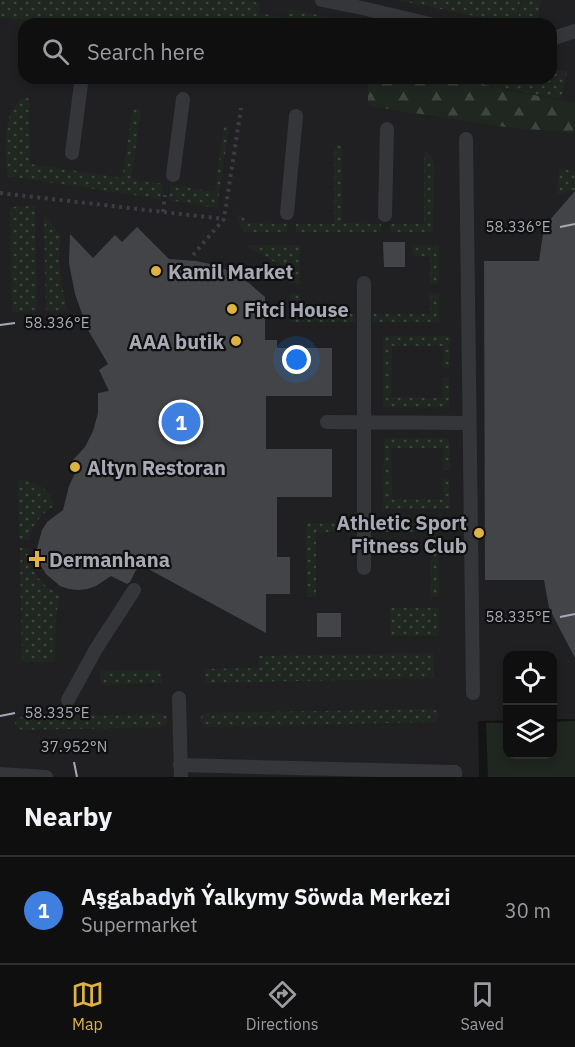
<!DOCTYPE html>
<html lang="en">
<head>
<meta charset="utf-8">
<style>
	:root { --surface:#0f0f10; --page:#1d1d1e; --text:#f1f3f6; --muted:#9b9c9f; --line:#2f2f30; --accent:#deb343 }
	body { margin:0; font-family:"IBM Plex Sans",sans-serif; background:var(--page); color:var(--text) }
	.controls { position:absolute; right:18px; bottom:18px; display:grid; overflow:hidden; border-radius:12px; box-shadow:0 3px 9px #0003 }
	.controls button { width:54px; height:54px; display:grid; place-items:center; padding:0; border:0; border-bottom:2px solid var(--line); background:var(--surface); color:var(--text); font:30px sans-serif }
	.you { position:absolute; left:297px; top:360px; width:21px; height:21px; margin:-15px; border:4px solid #fff; border-radius:50%; background:#1a73e8; box-shadow:0 0 0 9px #1a73e833 }
	.badge { display:grid; place-items:center; width:39px; height:39px; border-radius:50%; background:var(--accent); color:#fff; font-size:20px; font-weight:700 }
	.pin { position:absolute; translate:-50% -50%; border:3px solid #fff; box-shadow:0 2px 6px #0006 }
	.list { margin:0; padding:0; list-style:none }
	h2 { display:flex; justify-content:space-between; align-items:center; height:78px; margin:0; padding:0 24px; font-size:26px }
	h2 small { font-size:20px; font-weight:400; color:var(--muted) }
	.list li { display:grid; grid-template-columns:39px 1fr auto; gap:18px; align-items:center; box-sizing:border-box; height:108px; padding:0 24px; border-top:2px solid var(--line) }
	.list b { display:block; font-size:22px; white-space:nowrap }
	.list p { margin:0; font-size:20px; white-space:nowrap; color:var(--muted) }
	.list em { font-size:20px; font-style:normal; color:var(--muted) }
	.icon { flex:none; width:33px; height:33px; fill:none; stroke:currentColor; stroke-width:2; stroke-linecap:round; stroke-linejoin:round }
	.map { position:relative; flex:none; width:575px; height:777px; overflow:hidden }
	.search { position:absolute; background:var(--surface); box-shadow:0 3px 9px #0003; left:18px; right:18px; top:18px; height:66px; display:flex; align-items:center; gap:15px; box-sizing:border-box; padding:0 21px; border-radius:18px; color:var(--muted); font-size:22px }
	.sheet { height:186px; background:var(--surface) }
	nav { display:flex; justify-content:space-around; align-items:center; box-sizing:border-box; height:84px; border-top:2px solid var(--line); background:var(--surface); font-size:16px; color:var(--muted) }
	nav a { display:grid; justify-items:center; gap:3px }
	nav .on { color:var(--accent) }
	.map>svg:first-child { display:block }
</style>
</head>
<body>
<div class="map">
<svg width="575" height="777" viewBox="0 0 575 777">
	<defs>
		<pattern id="green-dots" width="8" height="8" patternUnits="userSpaceOnUse" patternTransform="scale(1.5)"><rect width="8" height="8" fill="#202721"/><path d="M2 2h.1M6 6h.1" fill="none" stroke="#3e443f" stroke-width="1.8" stroke-linecap="round"/></pattern>
		<pattern id="forest-firs" width="22" height="20" patternUnits="userSpaceOnUse" patternTransform="scale(1.5)"><rect width="22" height="20" fill="#202721"/><path d="M5 1l3.5 6h-7zM16 11l3.5 6h-7z" fill="#3e443f"/></pattern>
	</defs>
	<rect width="100%" height="100%" fill="#141415"/>
	<!-- built -->
	<path fill="#202022" fill-rule="evenodd" d="M0,0H575V719H553L552,656H508L507,720L478,721L479,777H0ZM24,24H551V78H24Z"/>
	<!-- green -->
	<path fill="url(#green-dots)" d="M0,0H244L260,3L259,13L287,18L289,9L362,24H58L0,17Z
		M397,0H520L516,24H514Z
		M522,0H541L538,17L529,24H517Z
		M551,69L567,72L561,99L503,88L461,78H551Z
		M29,98L30,164L122,178L133,109L141,110L131,179L163,184L161,199L7,176C6,152 1,117 21,99Z
		M224,127H229L217,208L168,200L171,185L215,192Z
		M336,145H340L342,148V223L381,224V232H296V224H334V148Z
		M424,150L431,156L434,164L433,232H390V224H424Z
		M559,169L575,171V190L557,195Z
		M35,206L37,311L12,312L10,207Z
		M44,214L61,236C57,262 61,286 68,311H46Z
		M237,215L244,216L246,223L287,224V232H245L240,226Z
		M245,245H300V284L290,283V271Z
		M413,245H439V284H430V256H413Z
		M290,294H300V314H355V322H290Z
		M430,294H439V322H373V314H430Z
		M383,336H450L449,368H443V346H392L391,397L443,398V377H449V407H383Z
		M384,438H449L450,470H443V448H391L392,499H443V479H449L450,509H383Z
		M18,480C37,480 48,489 55,505C41,514 33,524 29,540H19Z
		M306,523H355V532H316V597L307,596Z
		M373,523H439V597H431L430,532H373Z
		M20,548H28C30,569 39,586 60,594C55,616 55,639 55,662H22Z
		M390,608H439V636H390Z
		M433,653L434,678L205,683V669L258,668L259,656Z
		M161,670L162,683L101,685L100,671Z
		M432,709L437,711L439,715L437,720L432,722L207,727L202,725L200,720L202,715L206,713Z
		M161,714L166,716L168,720L166,725L162,727L22,730L17,728L15,723L17,719L21,717Z"/>
	<!-- forest -->
	<path fill="url(#forest-firs)" d="M368,78H458L503,89L575,103V133L506,127L375,107L369,105L368,101Z"/>
	<!-- pitch -->
	<path fill="#202721" d="M575,721V777H488L486,723H507L508,754H552L553,722Z"/>
	<!-- building -->
	<path fill="#434448" d="M575,191V658L549,608L544,580H485L484,261H539L543,234L549,221Z
		M137,227L169,259L196,261L215,265L233,273L249,283L265,297V340H277V348H332V396H266V449H332V497H277V557H290V594H266V633L139,564L130,582L127,584L111,576L96,586L87,589L78,590L69,589L60,586L46,574L41,566L37,548L42,530L47,522L63,510L69,486L78,467L72,461L85,447L93,431L98,413V393L109,391L99,370L108,364L88,330L75,294L69,263L70,234L93,258L115,235L122,242Z
		M383,242H405V267H384Z
		M317,613H341V637H317Z"/>
	<g fill="none" stroke-linecap="round" stroke-linejoin="round">
		<!-- path -->
		<path stroke="#3b3c41" stroke-width="4" stroke-dasharray="3 4.5" stroke-linecap="butt" d="M0,193L224,219
			M163,212L165,195
			M193,255L224,219L241,108"/>
		<!-- service -->
		<path stroke="#35363a" stroke-width="14" d="M322,0L362,8L430,24
			M551,39L575,31
			M466,139L473,693
			M72,153L81,84
			M173,175L183,99
			M287,213L296,116
			M385,215L387,129
			M327,422L469,423
			M364,568V283
			M179,698L181,777
			M68,700L96,649L134,590
			M180,765L455,772V777
			M0,774L46,777"/>
	</g>
	<!-- ticks -->
	<path fill="none" stroke="#a7aab4" stroke-width="2" d="M560,227L575,224M0,325L15,323M560,617L575,614M0,716L15,713M74,762L77,777"/>
	<!-- markers -->
	<g fill="#deb343" stroke="#0f0f10" stroke-width="2">
		<circle cx="156" cy="271" r="6"/>
		<circle cx="232" cy="309" r="6"/>
		<circle cx="236" cy="341" r="6"/>
		<circle cx="75" cy="467" r="6"/>
		<circle cx="479" cy="533" r="6"/>
		<path d="M34 550h6v6h6v6h-6v6h-6v-6h-6v-6h6z"/>
	</g>
	<g text-anchor="middle" dominant-baseline="central" stroke-width="4.5" stroke-linejoin="round" paint-order="stroke">
		<!-- poi labels -->
		<g font-size="20" font-weight="bold" fill="#a7aab4" stroke="#0f0f10" text-anchor="start">
			<text x="168" y="271">Kamil Market</text>
			<text x="244" y="309">Fitci House</text>
			<text x="224" y="341" text-anchor="end">AAA butik</text>
			<text x="87" y="467">Altyn Restoran</text>
			<text x="467" y="522" text-anchor="end">Athletic Sport<tspan x="467" dy="23">Fitness Club</tspan></text>
			<text x="49" y="559">Dermanhana</text>
		</g>
	</g>
	<g font-size="15" text-anchor="middle" fill="#a7aab4" stroke="#0f0f10" stroke-width="4.5" stroke-linejoin="round" paint-order="stroke">
		<text x="518" y="232">58.336°E</text>
		<text x="57" y="328">58.336°E</text>
		<text x="518" y="622">58.335°E</text>
		<text x="57" y="718">58.335°E</text>
		<text x="74" y="752">37.952°N</text>
	</g>
</svg>
<div class="controls">
<button><svg class="icon" aria-label="locate" viewBox="0 0 24 24"><circle cx="12" cy="12" r="6"/><path d="M12 2v4M12 18v4M2 12h4M18 12h4"/></svg></button>
<button><svg class="icon" aria-label="layers" viewBox="0 0 24 24"><path d="M12 4l9 5-9 5-9-5zM3 14l9 5 9-5"/></svg></button>
</div>
<div class="you"></div>
<div class="pin badge" style="left:181px;top:422px;background:#3f7fe0">1</div>
<div class="search"><svg class="icon" aria-label="search" viewBox="0 0 24 24"><circle cx="10" cy="10" r="6"/><path d="M15 15l6 6"/></svg>Search here</div>
</div>
<section class="sheet">
<h2>Nearby<small></small></h2>
<ul class="list">
<li><span class="badge" style="background:#3f7fe0">1</span><div><b>Aşgabadyň Ýalkymy Söwda Merkezi</b><p>Supermarket</p></div><em>30 m</em></li>
</ul>
</section>
<nav>
<a class="on"><svg class="icon" aria-label="map" viewBox="0 0 24 24"><path d="M3 6l6-2 6 2 6-2v14l-6 2-6-2-6 2zM9 4v14M15 6v14"/></svg>Map</a>
<a><svg class="icon" aria-label="directions" viewBox="0 0 24 24"><path d="M12 3l9 9-9 9-9-9zM9 14v-3h6M13 9l2 2-2 2"/></svg>Directions</a>
<a><svg class="icon" aria-label="saved" viewBox="0 0 24 24"><path d="M7 4h10v16l-5-4-5 4z"/></svg>Saved</a>
</nav>
</body>
</html>
